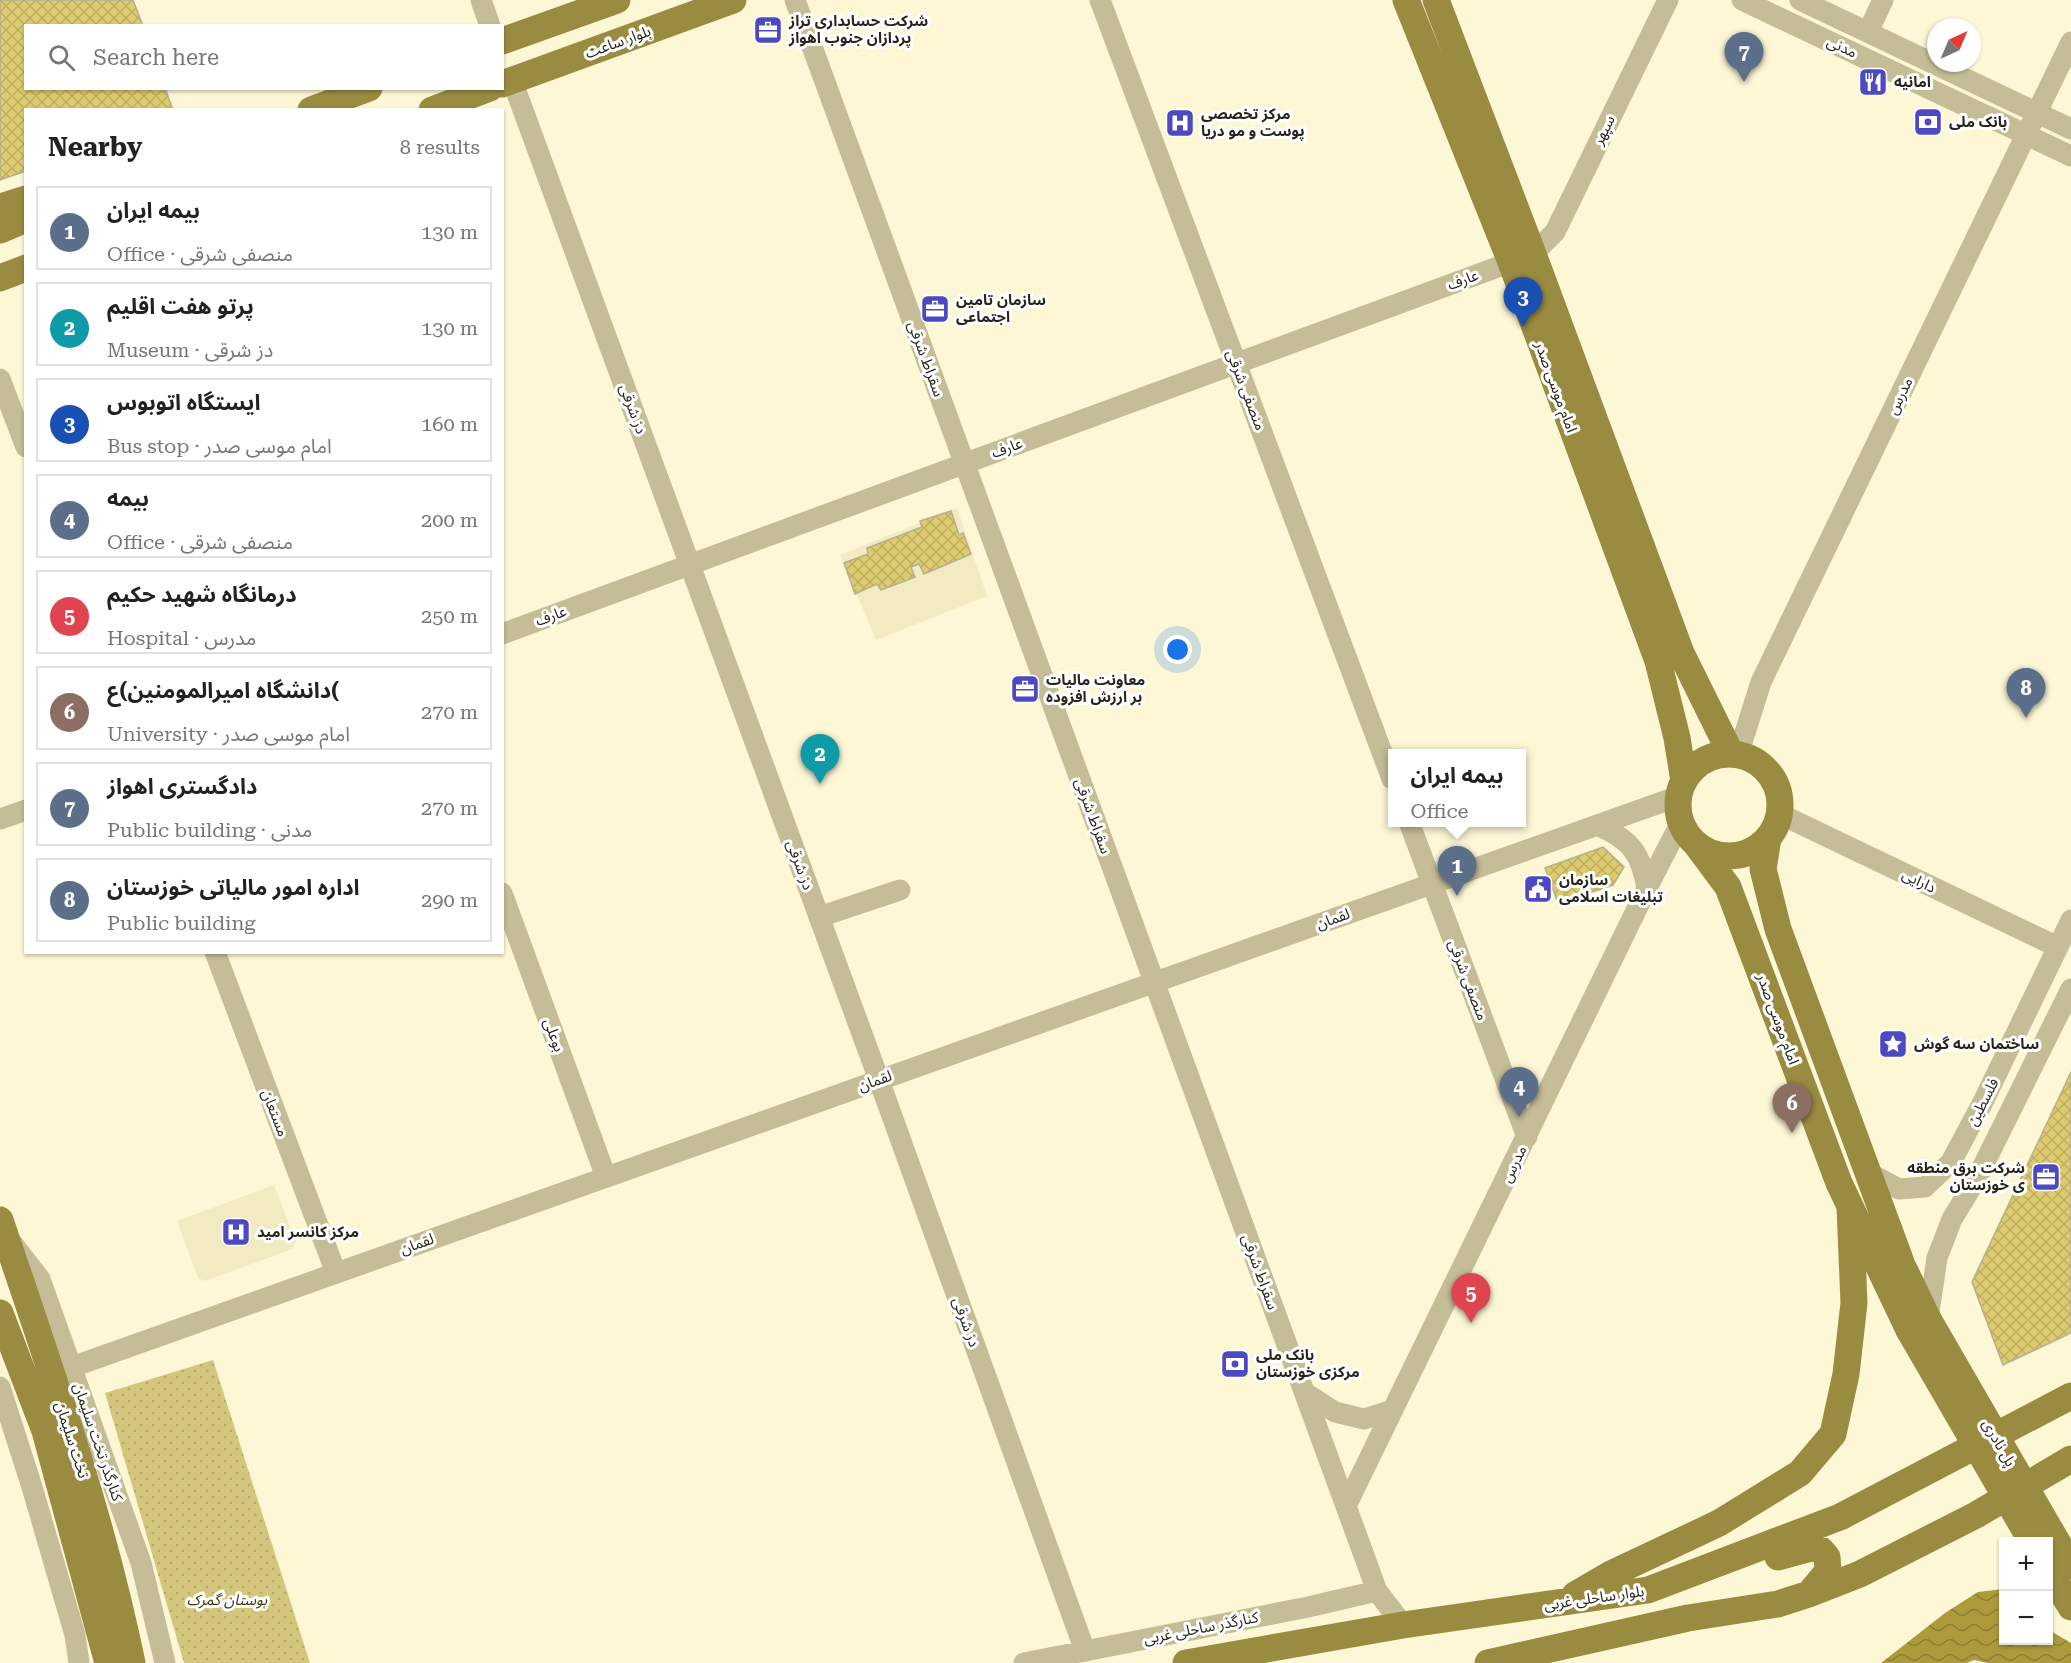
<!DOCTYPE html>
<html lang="en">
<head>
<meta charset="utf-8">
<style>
	:root { --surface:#fff; --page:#f6f6f6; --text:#222; --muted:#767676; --line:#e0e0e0; --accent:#db2777 }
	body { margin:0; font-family:"Roboto Serif","Noto Sans Arabic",serif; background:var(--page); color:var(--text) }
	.controls { position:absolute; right:18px; bottom:18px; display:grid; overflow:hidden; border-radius:0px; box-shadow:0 2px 4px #0004 }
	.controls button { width:54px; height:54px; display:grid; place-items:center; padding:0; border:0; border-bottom:2px solid var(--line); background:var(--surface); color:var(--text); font:30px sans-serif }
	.compass { position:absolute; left:1927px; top:18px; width:54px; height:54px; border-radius:50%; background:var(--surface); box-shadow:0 2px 4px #0004; rotate:44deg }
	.you { position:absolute; left:1178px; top:650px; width:21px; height:21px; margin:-15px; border:4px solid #fff; border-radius:50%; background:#1a73e8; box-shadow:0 0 0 9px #1a73e833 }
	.badge { display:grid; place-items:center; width:39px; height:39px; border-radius:50%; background:var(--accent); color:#fff; font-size:20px; font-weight:700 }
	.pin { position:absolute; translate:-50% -50px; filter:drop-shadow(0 2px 3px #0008) }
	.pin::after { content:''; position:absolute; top:32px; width:21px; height:18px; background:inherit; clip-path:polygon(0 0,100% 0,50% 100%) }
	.popup { position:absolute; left:1388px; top:749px; width:138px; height:78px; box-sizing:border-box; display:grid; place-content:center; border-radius:0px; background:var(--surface); filter:drop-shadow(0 2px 4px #0005); font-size:20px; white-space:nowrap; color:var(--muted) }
	.popup b { font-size:22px; color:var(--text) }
	.popup::after { content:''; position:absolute; left:50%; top:100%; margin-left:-12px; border:12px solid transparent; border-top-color:var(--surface) }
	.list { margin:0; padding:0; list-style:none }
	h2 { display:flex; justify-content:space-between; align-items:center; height:78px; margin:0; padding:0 24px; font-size:26px }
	h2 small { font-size:20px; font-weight:400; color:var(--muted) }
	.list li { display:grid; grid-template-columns:39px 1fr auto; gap:18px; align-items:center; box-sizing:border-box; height:84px; margin:0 12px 12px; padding:0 12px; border:2px solid var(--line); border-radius:0px }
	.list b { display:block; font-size:22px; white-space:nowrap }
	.list p { margin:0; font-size:20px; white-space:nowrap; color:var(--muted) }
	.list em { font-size:20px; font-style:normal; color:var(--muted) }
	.icon { flex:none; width:33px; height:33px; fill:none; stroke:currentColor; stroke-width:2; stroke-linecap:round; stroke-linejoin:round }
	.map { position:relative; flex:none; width:2071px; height:1663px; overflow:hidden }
	.search { position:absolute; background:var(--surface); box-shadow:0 2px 4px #0004; left:24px; top:24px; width:480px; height:66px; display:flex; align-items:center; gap:15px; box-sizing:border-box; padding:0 21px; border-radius:0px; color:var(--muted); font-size:22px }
	.panel { position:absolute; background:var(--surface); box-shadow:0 2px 4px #0004; left:24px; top:108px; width:480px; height:846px; border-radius:0px }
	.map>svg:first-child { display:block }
</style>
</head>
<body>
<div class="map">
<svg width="2071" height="1663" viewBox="0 0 2071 1663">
	<defs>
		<pattern id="park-dots" width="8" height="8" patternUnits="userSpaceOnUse" patternTransform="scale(1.5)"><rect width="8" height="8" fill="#d4c67c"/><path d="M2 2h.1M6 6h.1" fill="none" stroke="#b6aa6b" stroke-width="1.8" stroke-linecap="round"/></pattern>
		<pattern id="water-waves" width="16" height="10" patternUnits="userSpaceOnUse" patternTransform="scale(1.5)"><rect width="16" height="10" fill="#ac9a3c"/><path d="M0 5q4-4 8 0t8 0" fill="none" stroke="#8c7d32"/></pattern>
		<pattern id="building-cross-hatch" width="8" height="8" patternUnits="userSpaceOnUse" patternTransform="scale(1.5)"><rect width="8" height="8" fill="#ddcb6f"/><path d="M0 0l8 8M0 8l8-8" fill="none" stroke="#beae60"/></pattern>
	</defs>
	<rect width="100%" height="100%" fill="#fdf7d6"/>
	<!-- built -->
	<path fill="#f2ebc2" d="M957,508L987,596L876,640L840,555Z
		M274,1185L296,1242L292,1249L205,1281L198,1278L177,1221Z"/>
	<!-- park -->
	<path fill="url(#park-dots)" d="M213,1360L310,1663H184L105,1393Z"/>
	<!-- water -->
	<path fill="url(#water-waves)" d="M2003,1589L2004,1640H2048L2049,1630L2071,1643V1663H1987L1974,1660L1967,1663H1881L1945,1613L1978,1592Z"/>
	<!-- building -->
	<path fill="url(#building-cross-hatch)" stroke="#b5b091" stroke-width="1.5" d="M0,0H133L143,26H26V88H165L173,110H26V171L0,180Z
		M951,511L959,535L963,533L971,554L924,574L919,564L911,567L915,577L881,590L877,584L855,594L844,563L868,554L867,548L922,527L920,521Z
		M1603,847L1624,867L1613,885L1558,903L1545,868Z
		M2071,1072V1333L2003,1365L1972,1282Z"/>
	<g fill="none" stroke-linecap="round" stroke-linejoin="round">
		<!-- minor -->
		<path stroke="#c4bd97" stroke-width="21" d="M481,0L490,26
			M795,0L1377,1591L1403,1625
			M1100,0L1392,779
			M1742,0L2071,156
			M1800,0L2071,129
			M1868,32L1883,0
			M512,80L879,1080L1085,1651
			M0,379L26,447
			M502,634L1533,254L1555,232L1668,0
			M1738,755L1761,682L2071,42
			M1780,814L2058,947
			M0,819L26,810
			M1409,822L1527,1137
			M1597,825C1630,839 1641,853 1647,888
			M502,893L606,1177
			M819,917L900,890
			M215,952L336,1273
			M1867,1172L1899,1189L1925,1187L1951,1162L1982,1104L2071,920
			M12,1243L40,1279L141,1563L165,1663
			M1928,1319L1937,1258L1952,1219L1977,1178L2071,989
			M72,1367L1679,796
			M0,1387L32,1487L75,1635L79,1663
			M1304,1392L1335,1412L1364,1419L1393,1410
			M1346,1506L1647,888L1681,822
			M1024,1663L1308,1607L1377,1591"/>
		<!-- major -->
		<path stroke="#998b3f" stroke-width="27" d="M1406,0L1511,262L1658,661L1677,738L1684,781
			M1436,0L1533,254L1681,653L1731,754
			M502,41L617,0
			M502,84L733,0
			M311,110L369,88
			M432,110L490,88
			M0,207L26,199
			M0,230L26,219
			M0,278L26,268
			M1678 805a51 51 0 1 1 102 0a51 51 0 1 1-102 0Z
			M1768,838L1763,869L1778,929L1902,1265L1928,1319
			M1696,844L1728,887L1839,1183L1909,1330
			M0,1220C49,1365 101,1512 132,1663
			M0,1313L45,1431L108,1663
			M1778,1557L1811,1548L1821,1550L1827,1557L1828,1571L1809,1594
			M2048,1569L2071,1607
			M1575,1595L1611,1574L1719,1523L1800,1473L1833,1434L1846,1374L1854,1303L1850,1207
			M1186,1663L1403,1625L1648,1590L1840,1517L2071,1396
			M1488,1663L1688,1618L1778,1604L1809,1594L1860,1574L1976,1515L2071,1459"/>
		<!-- major-bridge -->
		<path stroke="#998b3f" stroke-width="27" d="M1928,1319L2071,1566
			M1909,1330L2032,1542"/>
	</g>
	<!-- icons -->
	<defs>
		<g id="office-square" transform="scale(1.5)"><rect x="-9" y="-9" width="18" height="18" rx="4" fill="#4d49c0" stroke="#fff"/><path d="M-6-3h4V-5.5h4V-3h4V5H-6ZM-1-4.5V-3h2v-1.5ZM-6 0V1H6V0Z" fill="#fff"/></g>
		<g id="restaurant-square" transform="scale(1.5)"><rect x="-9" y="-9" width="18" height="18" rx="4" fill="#4d49c0" stroke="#fff"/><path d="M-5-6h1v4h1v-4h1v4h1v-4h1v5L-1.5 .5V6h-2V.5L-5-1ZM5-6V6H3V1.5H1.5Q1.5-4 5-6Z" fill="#fff"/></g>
		<g id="bank-square" transform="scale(1.5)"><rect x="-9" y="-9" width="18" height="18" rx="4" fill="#4d49c0" stroke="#fff"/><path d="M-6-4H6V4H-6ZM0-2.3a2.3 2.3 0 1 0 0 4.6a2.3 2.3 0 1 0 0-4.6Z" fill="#fff"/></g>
		<g id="hospital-square" transform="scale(1.5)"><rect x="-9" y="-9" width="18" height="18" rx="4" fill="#4d49c0" stroke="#fff"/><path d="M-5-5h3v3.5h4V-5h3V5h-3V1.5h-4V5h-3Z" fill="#fff"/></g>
		<g id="civic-square" transform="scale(1.5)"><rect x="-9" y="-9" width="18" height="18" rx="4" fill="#4d49c0" stroke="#fff"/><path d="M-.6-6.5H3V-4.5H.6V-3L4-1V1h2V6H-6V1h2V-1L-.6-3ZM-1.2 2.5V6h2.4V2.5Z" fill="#fff"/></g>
		<g id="sight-square" transform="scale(1.5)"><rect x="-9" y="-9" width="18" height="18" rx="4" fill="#4d49c0" stroke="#fff"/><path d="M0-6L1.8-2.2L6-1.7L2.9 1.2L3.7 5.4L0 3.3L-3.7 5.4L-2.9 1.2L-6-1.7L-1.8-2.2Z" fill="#fff"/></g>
	</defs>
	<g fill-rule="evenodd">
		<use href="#office-square" x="768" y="30"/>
		<use href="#restaurant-square" x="1873" y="82"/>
		<use href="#bank-square" x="1928" y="122"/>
		<use href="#hospital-square" x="1180" y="123"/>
		<use href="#office-square" x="935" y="309"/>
		<use href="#office-square" x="1025" y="689"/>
		<use href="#civic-square" x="1538" y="889"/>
		<use href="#sight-square" x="1893" y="1044"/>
		<use href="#office-square" x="2046" y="1177"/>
		<use href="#hospital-square" x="236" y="1232"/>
		<use href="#bank-square" x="1235" y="1364"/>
	</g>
	<g text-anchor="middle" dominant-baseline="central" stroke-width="6" stroke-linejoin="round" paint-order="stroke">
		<!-- poi labels -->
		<g font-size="15" font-weight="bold" fill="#28261a" stroke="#fff" text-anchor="start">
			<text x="789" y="21">شرکت حسابداری تراز<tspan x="789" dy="17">پردازان جنوب اهواز</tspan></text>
			<text x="1894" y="82">امانیه</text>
			<text x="1201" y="114">مرکز تخصصی<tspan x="1201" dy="17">پوست و مو دریا</tspan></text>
			<text x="1949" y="122">بانک ملی</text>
			<text x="956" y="300">سازمان تامین<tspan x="956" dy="17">اجتماعی</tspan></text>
			<text x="1046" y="680">معاونت مالیات<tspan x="1046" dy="17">بر ارزش افزوده</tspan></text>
			<text x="1559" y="880">سازمان<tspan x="1559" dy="17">تبلیغات اسلامی</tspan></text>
			<text x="1914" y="1044">ساختمان سه گوش</text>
			<text x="2025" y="1168" text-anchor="end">شرکت برق منطقه<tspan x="2025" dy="17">ی خوزستان</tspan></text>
			<text x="257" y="1232">مرکز کانسر امید</text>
			<text x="1256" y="1355">بانک ملی<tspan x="1256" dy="17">مرکزی خوزستان</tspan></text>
		</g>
		<!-- street labels -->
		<g font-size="15" fill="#28261a" stroke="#fff">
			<text transform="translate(618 42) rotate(-20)">بلوار ساعت</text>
			<text transform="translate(1842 47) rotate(25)">مدنی</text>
			<text transform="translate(1604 130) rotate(-64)">سپهر</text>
			<text transform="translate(1463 280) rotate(-20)">عارف</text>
			<text transform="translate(926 359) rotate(70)">سقراط شرقی</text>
			<text transform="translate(1556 387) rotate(70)">امام موسی صدر</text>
			<text transform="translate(1246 390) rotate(69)">منصفی شرقی</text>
			<text transform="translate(1900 396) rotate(-64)">مدرس</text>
			<text transform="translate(633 409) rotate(70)">دز شرقی</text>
			<text transform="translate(1007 448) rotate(-20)">عارف</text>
			<text transform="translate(551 616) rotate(-20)">عارف</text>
			<text transform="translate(1093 816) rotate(70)">سقراط شرقی</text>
			<text transform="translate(800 865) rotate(70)">دز شرقی</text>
			<text transform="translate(1919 881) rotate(26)">دارایی</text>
			<text transform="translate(1333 919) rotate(-20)">لقمان</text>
			<text transform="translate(1468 980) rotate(69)">منصفی شرقی</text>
			<text transform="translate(1778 1019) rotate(70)">امام موسی صدر</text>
			<text transform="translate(554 1035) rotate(70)">بوعلی</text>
			<text transform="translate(875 1081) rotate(-20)">لقمان</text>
			<text transform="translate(1983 1102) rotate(-63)">فلسطین</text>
			<text transform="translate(275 1113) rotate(69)">مستعان</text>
			<text transform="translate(1514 1164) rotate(-64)">مدرس</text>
			<text transform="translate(417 1244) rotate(-20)">لقمان</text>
			<text transform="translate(1260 1272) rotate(70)">سقراط شرقی</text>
			<text transform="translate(966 1322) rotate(70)">دز شرقی</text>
			<text transform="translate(72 1440) rotate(72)">تخت سلیمان</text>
			<text transform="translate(98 1442) rotate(71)">کنارگذر تخت سلیمان</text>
			<text transform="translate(1999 1443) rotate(60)">پل نادری</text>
			<text transform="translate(1594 1598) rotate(-8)">بلوار ساحلی غربی</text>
			<text transform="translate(1201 1628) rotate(-11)">کنارگذر ساحلی غربی</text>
		</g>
		<!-- park labels -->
		<g font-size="15" font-style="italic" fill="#3e370e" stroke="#fff">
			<text x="227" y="1600">بوستان گمرک</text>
		</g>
	</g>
</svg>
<div class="controls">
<button>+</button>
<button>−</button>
</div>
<svg class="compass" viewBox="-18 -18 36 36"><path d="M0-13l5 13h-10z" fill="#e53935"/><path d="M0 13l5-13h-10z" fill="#767676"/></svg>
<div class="you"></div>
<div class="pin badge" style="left:1457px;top:896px;background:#5c6f8a">1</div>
<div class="popup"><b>بیمه ایران</b>Office</div>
<div class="pin badge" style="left:820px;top:784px;background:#0f9aa8">2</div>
<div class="pin badge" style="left:1523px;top:327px;background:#1a4fb4">3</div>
<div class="pin badge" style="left:1519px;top:1117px;background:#5c6f8a">4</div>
<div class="pin badge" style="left:1471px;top:1323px;background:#e0444e">5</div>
<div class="pin badge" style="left:1792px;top:1133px;background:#8d6e63">6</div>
<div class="pin badge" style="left:1744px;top:82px;background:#5c6f8a">7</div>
<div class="pin badge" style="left:2026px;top:718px;background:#5c6f8a">8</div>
<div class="search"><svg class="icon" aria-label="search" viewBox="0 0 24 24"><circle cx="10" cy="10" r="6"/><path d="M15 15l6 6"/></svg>Search here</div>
<section class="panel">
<h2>Nearby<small>8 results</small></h2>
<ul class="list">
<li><span class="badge" style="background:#5c6f8a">1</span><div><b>بیمه ایران</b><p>Office · منصفی شرقی</p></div><em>130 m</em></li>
<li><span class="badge" style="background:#0f9aa8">2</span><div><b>پرتو هفت اقلیم</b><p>Museum · دز شرقی</p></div><em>130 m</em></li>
<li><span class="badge" style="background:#1a4fb4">3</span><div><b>ایستگاه اتوبوس</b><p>Bus stop · امام موسی صدر</p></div><em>160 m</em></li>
<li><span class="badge" style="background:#5c6f8a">4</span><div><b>بیمه</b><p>Office · منصفی شرقی</p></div><em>200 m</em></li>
<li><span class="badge" style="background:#e0444e">5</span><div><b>درمانگاه شهید حکیم</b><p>Hospital · مدرس</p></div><em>250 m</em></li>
<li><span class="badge" style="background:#8d6e63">6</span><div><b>دانشگاه امیرالمومنین)ع(</b><p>University · امام موسی صدر</p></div><em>270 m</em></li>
<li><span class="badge" style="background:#5c6f8a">7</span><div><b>دادگستری اهواز</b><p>Public building · مدنی</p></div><em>270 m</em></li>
<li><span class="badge" style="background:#5c6f8a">8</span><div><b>اداره امور مالیاتی خوزستان</b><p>Public building</p></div><em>290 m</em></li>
</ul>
</section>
</div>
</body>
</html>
